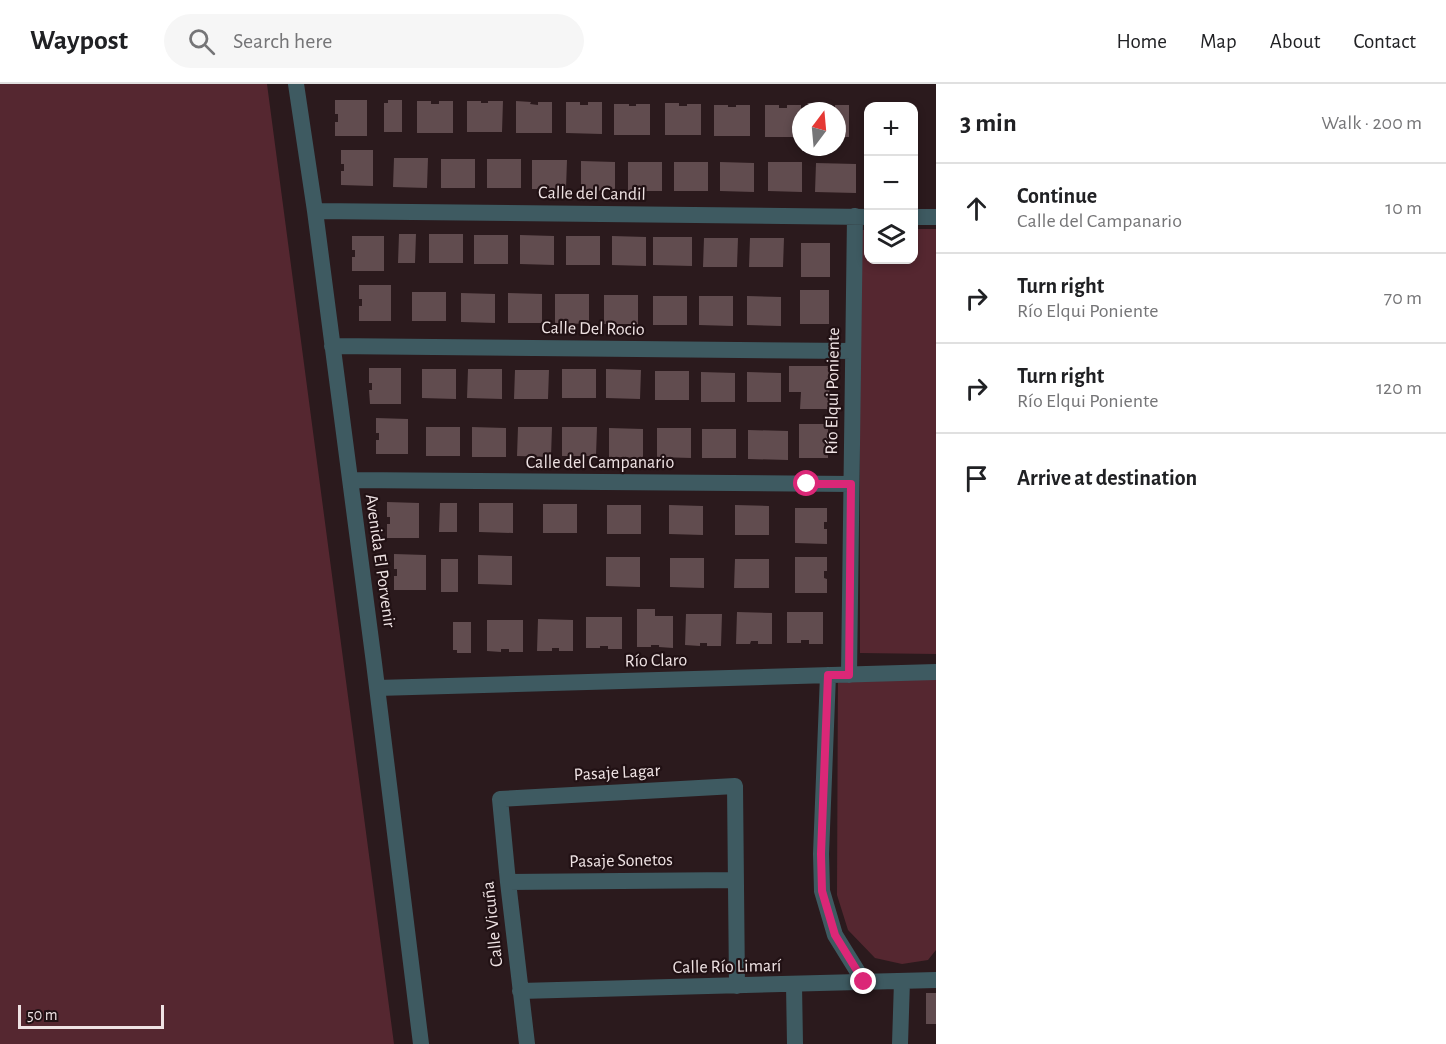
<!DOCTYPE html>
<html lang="en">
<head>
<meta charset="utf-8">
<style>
	:root { --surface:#fff; --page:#f6f6f6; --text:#202124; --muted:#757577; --line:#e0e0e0 }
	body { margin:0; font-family:"Alegreya Sans",sans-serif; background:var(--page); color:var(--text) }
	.controls { position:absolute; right:18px; top:18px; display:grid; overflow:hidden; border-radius:12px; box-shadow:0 3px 9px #0003 }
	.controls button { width:54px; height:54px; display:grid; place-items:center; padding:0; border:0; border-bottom:2px solid var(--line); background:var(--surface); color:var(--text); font:30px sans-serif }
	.compass { position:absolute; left:792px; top:18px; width:54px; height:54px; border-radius:50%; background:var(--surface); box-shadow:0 3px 9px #0003; rotate:16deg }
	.scale { position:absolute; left:18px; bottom:15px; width:146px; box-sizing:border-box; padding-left:6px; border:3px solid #efe3e4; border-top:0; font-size:16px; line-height:21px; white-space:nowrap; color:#efe3e4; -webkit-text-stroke:4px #211114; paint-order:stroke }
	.stop { position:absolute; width:18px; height:18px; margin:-14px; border:4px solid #db2777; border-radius:50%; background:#fff }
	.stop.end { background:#db2777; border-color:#fff; box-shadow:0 2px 6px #0008 }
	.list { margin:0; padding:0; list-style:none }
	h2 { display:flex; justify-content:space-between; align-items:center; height:78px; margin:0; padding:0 24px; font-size:26px }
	h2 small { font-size:20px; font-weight:400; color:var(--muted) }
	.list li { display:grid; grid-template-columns:39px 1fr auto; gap:18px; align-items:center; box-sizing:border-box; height:90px; padding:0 24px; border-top:2px solid var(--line) }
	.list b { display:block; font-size:22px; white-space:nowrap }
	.list p { margin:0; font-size:20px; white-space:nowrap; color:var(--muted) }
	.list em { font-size:20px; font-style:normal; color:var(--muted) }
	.icon { flex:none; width:33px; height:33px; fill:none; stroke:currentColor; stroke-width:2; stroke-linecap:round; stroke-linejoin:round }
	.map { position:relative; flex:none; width:936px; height:960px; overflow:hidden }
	header { display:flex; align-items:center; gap:36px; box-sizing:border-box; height:84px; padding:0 30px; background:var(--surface); border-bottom:2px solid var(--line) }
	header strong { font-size:28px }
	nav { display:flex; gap:33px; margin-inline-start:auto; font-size:21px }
	.search { width:420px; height:54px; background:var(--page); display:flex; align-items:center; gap:15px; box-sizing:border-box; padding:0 21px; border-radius:33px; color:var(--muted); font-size:22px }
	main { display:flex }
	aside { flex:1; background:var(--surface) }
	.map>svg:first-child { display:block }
</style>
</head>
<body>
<header>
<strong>Waypost</strong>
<div class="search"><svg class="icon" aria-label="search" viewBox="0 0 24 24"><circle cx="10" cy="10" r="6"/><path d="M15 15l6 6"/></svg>Search here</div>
<nav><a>Home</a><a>Map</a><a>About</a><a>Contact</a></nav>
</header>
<main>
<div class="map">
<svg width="936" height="960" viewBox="0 0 936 960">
	<rect width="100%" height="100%" fill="#2b1a1d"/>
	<!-- green -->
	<path fill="#552730" d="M0,0H267L394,960H0Z
		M914,145H936V570L860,569V146H868V176H914Z
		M936,584V866L928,876L902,880L875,874L848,846L837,811L838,585Z"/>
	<!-- building -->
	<path fill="#614c4f" d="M335,16H367V52H335V38H338V30H335Z
		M388,16H402V48H384V19H388Z
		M417,17H431V20H439V17H453V49H417Z
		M467,17H481V19H488V17H503L502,48H467Z
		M516,17L531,18L530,20L538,21V18H552V49H516Z
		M566,18H580V21H588V18H602V50L566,49Z
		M665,19H679V22H687V20H701V51H665Z
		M614,20H629V22H636V20H650V51H614Z
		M714,21H728V23H736V21H750V52H714Z
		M765,21H779V24H787V21H801V53H765Z
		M813,21H828V24H835V21H849V53H837V27H813Z
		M341,66H373V102L341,101V87H344V80H341Z
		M394,74H428L427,104L393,103Z
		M441,75H475V104H441Z
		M487,75H521V104H487Z
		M532,76H567L566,105H532Z
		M581,77L615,78V107L581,106Z
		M628,78H662V107H628Z
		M674,78H708V107H674Z
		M720,78L754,79V108L720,107Z
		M768,78H802V108L768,107Z
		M816,79L856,80V109L815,108Z
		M399,150H416L415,179H398Z
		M429,150H463V179H429Z
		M474,151H508V180H474Z
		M520,151L554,152V181L520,180Z
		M352,152H384V187H352V173H355V166H352Z
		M566,152H600V181H566Z
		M612,152L646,153V182L612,181Z
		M653,153H692V182L653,181Z
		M704,154H738L737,183H703Z
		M750,154H784L783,183H749Z
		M801,159H830V193H801Z
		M359,201H391V237H359V222H362V215H359Z
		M800,206H829V240H800Z
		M412,208H446V237H412Z
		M461,209L495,210V239L461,238Z
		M508,209L542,210V239H508Z
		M555,210H589V240L555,239Z
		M604,211H638V240H604Z
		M653,212H687V241H653Z
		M699,212H733V242L699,241Z
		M747,212L781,213V242L747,241Z
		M789,282H830L829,325H800L801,308H789Z
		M369,284H401V320H370L369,306H372V299H369Z
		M422,285H456V315L422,314Z
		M468,285H502V315L467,314Z
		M562,285H596V314H562Z
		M606,285L641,286L640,315L606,314Z
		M515,286H549L548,315H514Z
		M655,287H689V316H655Z
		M701,288L735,289V318H701Z
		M747,288L781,289V318H747Z
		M376,334L408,335V370H376V356H379V349H376Z
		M799,340H828V374H799Z
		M426,343H460V372H426Z
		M472,343L506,344V373H472Z
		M518,343H552L551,373L517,372Z
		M562,343H597L596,372H562Z
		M609,344L643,345V374L609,373Z
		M657,344H691V374L657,373Z
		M702,345H736V374H702Z
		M748,346L788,347V376L748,375Z
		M387,418L419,419V454H387V440H390V433H387Z
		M440,419H457V448H439Z
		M479,419H513V449L479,448Z
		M543,420H577V449H543Z
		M607,421H641V450H607Z
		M669,421L703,422V451L669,450Z
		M735,421L769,422V451H735Z
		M795,424H827V438H824V445H827V460L795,459Z
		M394,470L426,471V506H394V492H397V485H394Z
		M478,471L512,472V501L478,500Z
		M606,473H640V503L606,502Z
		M795,473H827V487H824V494L827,495V509H795Z
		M670,474H704V504L670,503Z
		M441,475H458V508H441Z
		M735,475H769V504H734Z
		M637,525H655V532H673V564L659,563V561H651V563H637Z
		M737,528L772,529V560H758V557H751L750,560H736Z
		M787,528H823V560H809V556H801V559H787Z
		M686,530H722L721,562H707V559H700V562L685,561Z
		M586,533H622V565H608V562H600V564H586Z
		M538,535L573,536V567H559V564H552V567H537Z
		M487,536H523V568H509V565H501V568L487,567Z
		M453,538H471V569H457V566H453Z
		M926,909H936V940H926Z"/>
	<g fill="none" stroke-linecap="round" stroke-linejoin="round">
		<!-- minor -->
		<path stroke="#3e5a61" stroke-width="16" d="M296,0L315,127L374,579L421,960
			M315,127L868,133
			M914,133H936
			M332,262L853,267
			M350,396L851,400
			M828,591L821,770L822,807L835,851L864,898
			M849,591L855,132
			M377,604L936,588
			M508,798L736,796
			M794,901L795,960
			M520,907L936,896
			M527,960L508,798L500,715L735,702L737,902
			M900,960L902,897"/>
	</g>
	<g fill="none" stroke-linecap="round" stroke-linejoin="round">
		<!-- route -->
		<path stroke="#db2777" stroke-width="8" d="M807,400H851L849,591H828L821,770L822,807L835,851L864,898"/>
	</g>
	<g text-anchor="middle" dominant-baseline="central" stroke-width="4.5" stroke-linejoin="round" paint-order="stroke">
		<!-- street labels -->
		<g font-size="18" fill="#efe3e4" stroke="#211114">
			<text transform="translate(592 110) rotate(1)">Calle del Candil</text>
			<text transform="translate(593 245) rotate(1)">Calle Del Rocio</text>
			<text transform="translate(833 307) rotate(-89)">Río Elqui Poniente</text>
			<text x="600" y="379">Calle del Campanario</text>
			<text transform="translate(380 477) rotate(82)">Avenida El Porvenir</text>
			<text transform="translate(656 577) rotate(-1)">Río Claro</text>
			<text transform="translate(617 689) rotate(-3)">Pasaje Lagar</text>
			<text transform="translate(621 777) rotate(-1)">Pasaje Sonetos</text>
			<text transform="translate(493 840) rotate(-96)">Calle Vicuña</text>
			<text transform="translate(727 883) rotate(-1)">Calle Río Limarí</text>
		</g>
	</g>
</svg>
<div class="controls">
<button>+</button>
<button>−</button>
<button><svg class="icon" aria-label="layers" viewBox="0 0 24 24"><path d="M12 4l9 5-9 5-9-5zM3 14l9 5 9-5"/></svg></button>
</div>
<svg class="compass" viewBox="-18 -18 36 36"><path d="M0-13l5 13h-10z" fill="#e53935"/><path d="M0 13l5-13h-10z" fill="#757577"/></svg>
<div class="scale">50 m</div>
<div class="stop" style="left:807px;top:400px"></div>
<div class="stop end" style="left:864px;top:898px"></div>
</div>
<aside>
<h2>3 min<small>Walk · 200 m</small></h2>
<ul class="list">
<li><svg class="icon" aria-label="ahead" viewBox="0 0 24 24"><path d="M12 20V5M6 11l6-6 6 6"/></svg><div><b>Continue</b><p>Calle del Campanario</p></div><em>10 m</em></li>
<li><svg class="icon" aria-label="right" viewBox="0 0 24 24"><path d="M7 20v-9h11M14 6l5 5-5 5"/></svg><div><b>Turn right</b><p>Río Elqui Poniente</p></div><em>70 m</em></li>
<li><svg class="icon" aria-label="right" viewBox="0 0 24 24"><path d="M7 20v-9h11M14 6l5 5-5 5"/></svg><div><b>Turn right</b><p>Río Elqui Poniente</p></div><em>120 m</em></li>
<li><svg class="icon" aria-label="arrive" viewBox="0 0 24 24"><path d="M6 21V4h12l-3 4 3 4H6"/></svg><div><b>Arrive at destination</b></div></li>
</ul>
</aside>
</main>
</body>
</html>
